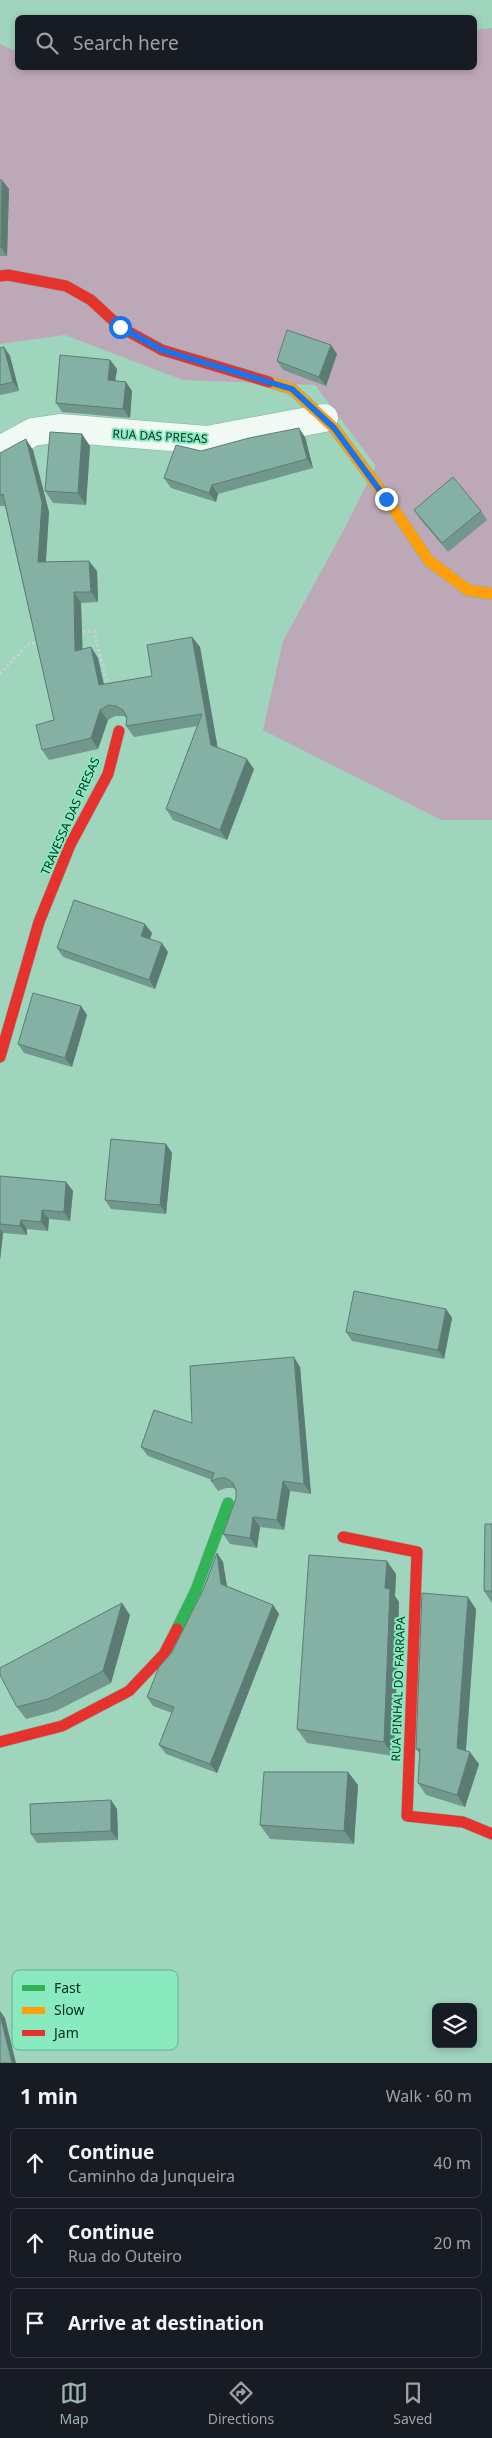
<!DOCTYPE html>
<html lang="en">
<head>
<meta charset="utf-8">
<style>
	:root { --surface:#171b24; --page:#242831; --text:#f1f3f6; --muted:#9ea1a6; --line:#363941; --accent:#9eb4ae }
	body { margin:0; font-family:"Noto Sans",sans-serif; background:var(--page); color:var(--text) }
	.controls { position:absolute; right:15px; bottom:15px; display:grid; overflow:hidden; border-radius:8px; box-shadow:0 2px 8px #0003 }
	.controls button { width:45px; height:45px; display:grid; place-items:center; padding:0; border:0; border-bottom:1px solid var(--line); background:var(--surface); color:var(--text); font:25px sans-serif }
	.stop { position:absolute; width:15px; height:15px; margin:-11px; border:4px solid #1a73e8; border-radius:50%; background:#fff }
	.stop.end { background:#1a73e8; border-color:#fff; box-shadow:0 1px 5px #0008 }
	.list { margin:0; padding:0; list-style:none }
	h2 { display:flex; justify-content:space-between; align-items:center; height:65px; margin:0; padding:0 20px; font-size:21px }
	h2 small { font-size:16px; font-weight:400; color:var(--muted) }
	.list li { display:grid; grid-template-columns:32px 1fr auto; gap:15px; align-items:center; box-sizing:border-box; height:70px; margin:0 10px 10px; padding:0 10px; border:1px solid var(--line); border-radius:8px }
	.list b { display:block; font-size:19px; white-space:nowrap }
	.list p { margin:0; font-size:16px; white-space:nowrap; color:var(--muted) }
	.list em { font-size:16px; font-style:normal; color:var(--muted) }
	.icon { flex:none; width:28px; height:28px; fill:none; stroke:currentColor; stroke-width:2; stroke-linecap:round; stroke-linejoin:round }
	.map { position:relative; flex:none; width:492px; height:2063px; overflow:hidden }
	.search { position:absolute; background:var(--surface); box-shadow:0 2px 8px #0003; left:15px; right:15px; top:15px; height:55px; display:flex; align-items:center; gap:12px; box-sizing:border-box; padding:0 18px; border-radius:8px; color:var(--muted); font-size:19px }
	.sheet { height:305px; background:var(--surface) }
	nav { display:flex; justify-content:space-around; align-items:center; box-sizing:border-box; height:70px; border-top:1px solid var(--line); background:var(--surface); font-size:14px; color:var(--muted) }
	nav a { display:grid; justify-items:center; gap:2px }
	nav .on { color:var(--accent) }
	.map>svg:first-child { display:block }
</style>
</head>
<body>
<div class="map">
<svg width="492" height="2063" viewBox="0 0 492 2063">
	<rect width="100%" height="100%" fill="#9fd4bd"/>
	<!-- green -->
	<path fill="#bda8b8" d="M492,28V820H441L263,730L283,641L340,537L376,466L315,385L183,380L65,335L0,344V44L17,52L18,68H474L475,30Z"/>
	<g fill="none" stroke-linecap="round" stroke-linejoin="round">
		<!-- street casing -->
		<g stroke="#86b19f" stroke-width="29">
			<path id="street" d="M0,450L33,432L60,428L207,440L324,418"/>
		</g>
		<!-- fast casing -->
		<g stroke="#86b19f" stroke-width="12">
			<path id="fast" d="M177,1629L196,1590L228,1503"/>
		</g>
		<!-- slow casing -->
		<g stroke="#86b19f" stroke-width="12">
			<path id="slow" d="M269,382L292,389L334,428L387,499L429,561L468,590L492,594"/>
		</g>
		<!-- jam casing -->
		<g stroke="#86b19f" stroke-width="12">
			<path id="jam" d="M0,276L8,275L66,286L91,300L120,327L162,350L269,382
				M0,1057L39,922L70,845L108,774L119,731
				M343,1537L417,1552L407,1816L463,1822L492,1834
				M0,1742L62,1726L129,1691L164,1654L177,1629"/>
		</g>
		<!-- path -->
		<path stroke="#c3d5cd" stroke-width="3" stroke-dasharray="2.5 2.5" stroke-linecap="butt" d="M78,632L94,631L108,686
			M0,674L26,646L40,641"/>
		<!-- street -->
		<use href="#street" stroke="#f1f9f5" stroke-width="28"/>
		<!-- fast -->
		<use href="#fast" stroke="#30b455" stroke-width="11"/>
		<!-- slow -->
		<use href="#slow" stroke="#ff9f0a" stroke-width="11"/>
		<!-- jam -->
		<use href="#jam" stroke="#e5322d" stroke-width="11"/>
	</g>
	<!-- wall -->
	<path fill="#72988d" d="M0,180L9,189L7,256H0Z
		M331,345L337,354L326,386L283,370L277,361Z
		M4,347L10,356L19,391L0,395V348Z
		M110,360L117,369L115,381L132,391L130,418L62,412L56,403Z
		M305,437L313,468L218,494L216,502L171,488L164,478L201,451Z
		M90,446L86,505L53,503L45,491Z
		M33,450L49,512L46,562L97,571L98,602L81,603L82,649L91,647L98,658L104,684L152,676L192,637L200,647L217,747L254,769L227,840L173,820L166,809L197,726L134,737L126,726L127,718L123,716H115L108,720L98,749L49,760L42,750L54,720L5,506H0V453Z
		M414,510L481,511L487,520L448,552L420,519Z
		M152,933L150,939L168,952L155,989L63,957L57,948Z
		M81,1006L87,1015L72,1067L24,1053L18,1044Z
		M166,1144L172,1153L166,1214L111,1209L105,1200Z
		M0,1176L66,1182L73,1191L70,1221L49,1219L48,1231L27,1229V1235L3,1233L0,1260Z
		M446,1309L452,1318L444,1359L352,1341L346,1332Z
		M300,1367L311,1494L290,1491L284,1530L260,1527L257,1548L230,1544L223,1534L236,1498V1490L233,1488H226L218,1491L211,1481L212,1480L148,1456L141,1447L192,1423Z
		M492,1524V1603L484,1591Z
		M217,1553L223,1562L227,1586L273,1605L279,1614L217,1773L166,1754L159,1745L172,1713L153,1706L147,1697L172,1652L204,1588Z
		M396,1574L395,1596L399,1602L394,1756L307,1743L297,1729Z
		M476,1609L466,1751L479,1764L465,1807L426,1795L418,1783L420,1754L416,1749Z
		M130,1615L111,1683L56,1711L26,1719L17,1707Z
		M348,1772L358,1785L354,1844L270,1839L260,1825Z
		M111,1800L117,1809L118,1840L37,1843L31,1834Z"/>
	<!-- shaded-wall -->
	<path fill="#5c7c73" d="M2,180L9,189L7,256L1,247Z
		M331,345L337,354L326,386L319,377Z
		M4,347L10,356L19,391L13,382Z
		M110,360L117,369L114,389L108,380Z
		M126,382L132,391L130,418L123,409Z
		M299,428L305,437L313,468L307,459Z
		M82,434L90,446L86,505L78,493Z
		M26,439L33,450L49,512L45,573L38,562Z
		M212,485L218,494L216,502L209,493Z
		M89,561L97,571L98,602L91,592Z
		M74,592L81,603L83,661L75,651Z
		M192,637L200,647L219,755L211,745Z
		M91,647L98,658L106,695L99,685Z
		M100,710L108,720L98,749L91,738Z
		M247,759L254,769L227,840L220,830Z
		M145,924L152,933L148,945L141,936Z
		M162,943L168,952L155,989L149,980Z
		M81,1006L87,1015L72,1067L65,1058Z
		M166,1144L172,1153L166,1214L160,1205Z
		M66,1182L73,1191L70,1221L64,1212Z
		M42,1210L49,1219L48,1231L41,1222Z
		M21,1220L27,1229V1235L20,1226Z
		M0,1229L3,1233L0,1260Z
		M446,1309L452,1318L444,1359L438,1350Z
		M294,1357L300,1367L311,1494L304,1484Z
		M283,1481L290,1491L284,1530L277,1520Z
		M253,1517L260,1527L257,1548L250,1538Z
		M217,1553L223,1562L228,1593L221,1584Z
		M387,1561L396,1574L395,1596L399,1602L394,1756L384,1742L385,1588Z
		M468,1597L476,1609L465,1760L457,1748Z
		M122,1603L130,1615L111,1683L103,1671Z
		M273,1605L279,1614L217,1773L210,1764Z
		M470,1752L479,1764L465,1807L457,1795Z
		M348,1772L358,1785L354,1844L344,1831Z
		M111,1800L117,1809L118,1840L111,1831Z
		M0,2011L5,2018L16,2063H12L0,2015Z"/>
	<!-- building -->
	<path fill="#84b1a4" stroke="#5c7c73" d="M0,180H2L1,247H0Z
		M287,330L331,345L319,377L277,361Z
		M4,347L13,382L0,385V348Z
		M60,355L110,360L108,380L126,382L123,409L56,403Z
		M299,428L307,459L212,485L209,493L164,478L176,445L201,451L249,438Z
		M50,432L82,434L78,493L45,491Z
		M26,439L42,502L38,562L89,561L91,592H74L75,651L91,647L99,685L152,676L147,645L192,637L211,745L247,759L220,830L166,809L202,714L126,726L127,717L123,710L116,706L108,705L100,710L91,738L42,750L36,725L54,720L3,494L0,495V453Z
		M453,477L481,511L442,543L414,510Z
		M74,900L145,924L141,936L162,943L149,980L57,948Z
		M33,993L81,1006L65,1058L18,1044Z
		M111,1139L166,1144L160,1205L105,1200Z
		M0,1176L66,1182L64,1212L42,1210L41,1222L21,1220L20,1226L0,1224Z
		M354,1291L446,1309L438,1350L346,1332Z
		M294,1357L304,1484L283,1481L277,1520L253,1517L250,1538L223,1534L236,1498V1490L233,1483L226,1478H219L211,1481L214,1473L141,1447L154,1410L192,1423L190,1366Z
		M485,1524H492V1591H484Z
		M217,1553L221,1584L273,1605L210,1764L159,1745L174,1707L147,1697L159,1667L172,1652L204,1588Z
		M309,1555L387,1561L385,1588L390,1589L384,1742L297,1729Z
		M422,1593L468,1597L457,1748L470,1752L457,1795L418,1783L420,1749H416Z
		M122,1603L103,1671L48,1699L17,1707L0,1675V1668Z
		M264,1772H348L344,1831L260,1825Z
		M111,1800V1831L31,1834L30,1804Z
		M0,2015L12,2063H0Z"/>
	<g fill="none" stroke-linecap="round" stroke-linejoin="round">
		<!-- route -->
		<path stroke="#1a73e8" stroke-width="6" d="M120,327L162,350L292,389L334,428L386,499"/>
	</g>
	<g text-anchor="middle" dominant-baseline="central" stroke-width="4" stroke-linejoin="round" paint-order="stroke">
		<!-- street labels -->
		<g font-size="12" fill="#022e1e" stroke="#89eac0">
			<text transform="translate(160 436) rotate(3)">RUA DAS PRESAS</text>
			<text transform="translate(70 816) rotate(-66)">TRAVESSA DAS PRESAS</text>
			<text transform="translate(398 1689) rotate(-88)">RUA PINHAL DO FARRAPA</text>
		</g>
	</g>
	<!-- legend -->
	<rect x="12" y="1970" width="166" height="80" rx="8" fill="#89eac0" stroke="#60b28f" stroke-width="1"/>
	<rect x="22" y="1985" width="23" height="6" fill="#30b455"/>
	<rect x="22" y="2007" width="23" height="7" fill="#ff9f0a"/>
	<rect x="22" y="2030" width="23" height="6" fill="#e5322d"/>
	<g font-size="14" fill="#022e1e">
		<text x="54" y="1993">Fast</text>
		<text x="54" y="2015">Slow</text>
		<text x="54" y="2038">Jam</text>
	</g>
</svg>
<div class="controls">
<button><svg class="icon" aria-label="layers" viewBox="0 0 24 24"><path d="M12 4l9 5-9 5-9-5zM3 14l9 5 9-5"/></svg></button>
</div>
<div class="stop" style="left:120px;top:327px"></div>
<div class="stop end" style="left:386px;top:499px"></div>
<div class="search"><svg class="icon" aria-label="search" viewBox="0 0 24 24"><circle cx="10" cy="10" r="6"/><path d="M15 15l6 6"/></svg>Search here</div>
</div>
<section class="sheet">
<h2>1 min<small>Walk · 60 m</small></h2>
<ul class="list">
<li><svg class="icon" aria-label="ahead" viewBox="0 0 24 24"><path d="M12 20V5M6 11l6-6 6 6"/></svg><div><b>Continue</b><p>Caminho da Junqueira</p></div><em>40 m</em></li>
<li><svg class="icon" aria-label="ahead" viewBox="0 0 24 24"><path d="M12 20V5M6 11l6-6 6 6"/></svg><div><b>Continue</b><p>Rua do Outeiro</p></div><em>20 m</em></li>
<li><svg class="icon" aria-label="arrive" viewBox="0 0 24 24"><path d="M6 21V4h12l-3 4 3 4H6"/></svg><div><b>Arrive at destination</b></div></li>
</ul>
</section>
<nav>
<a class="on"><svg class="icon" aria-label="map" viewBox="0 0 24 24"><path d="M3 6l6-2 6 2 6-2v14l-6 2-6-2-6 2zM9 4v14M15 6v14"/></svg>Map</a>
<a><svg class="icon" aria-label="directions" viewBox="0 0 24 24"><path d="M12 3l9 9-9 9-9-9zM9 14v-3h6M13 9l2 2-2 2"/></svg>Directions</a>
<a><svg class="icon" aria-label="saved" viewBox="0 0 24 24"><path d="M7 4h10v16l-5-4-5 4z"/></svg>Saved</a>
</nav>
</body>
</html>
